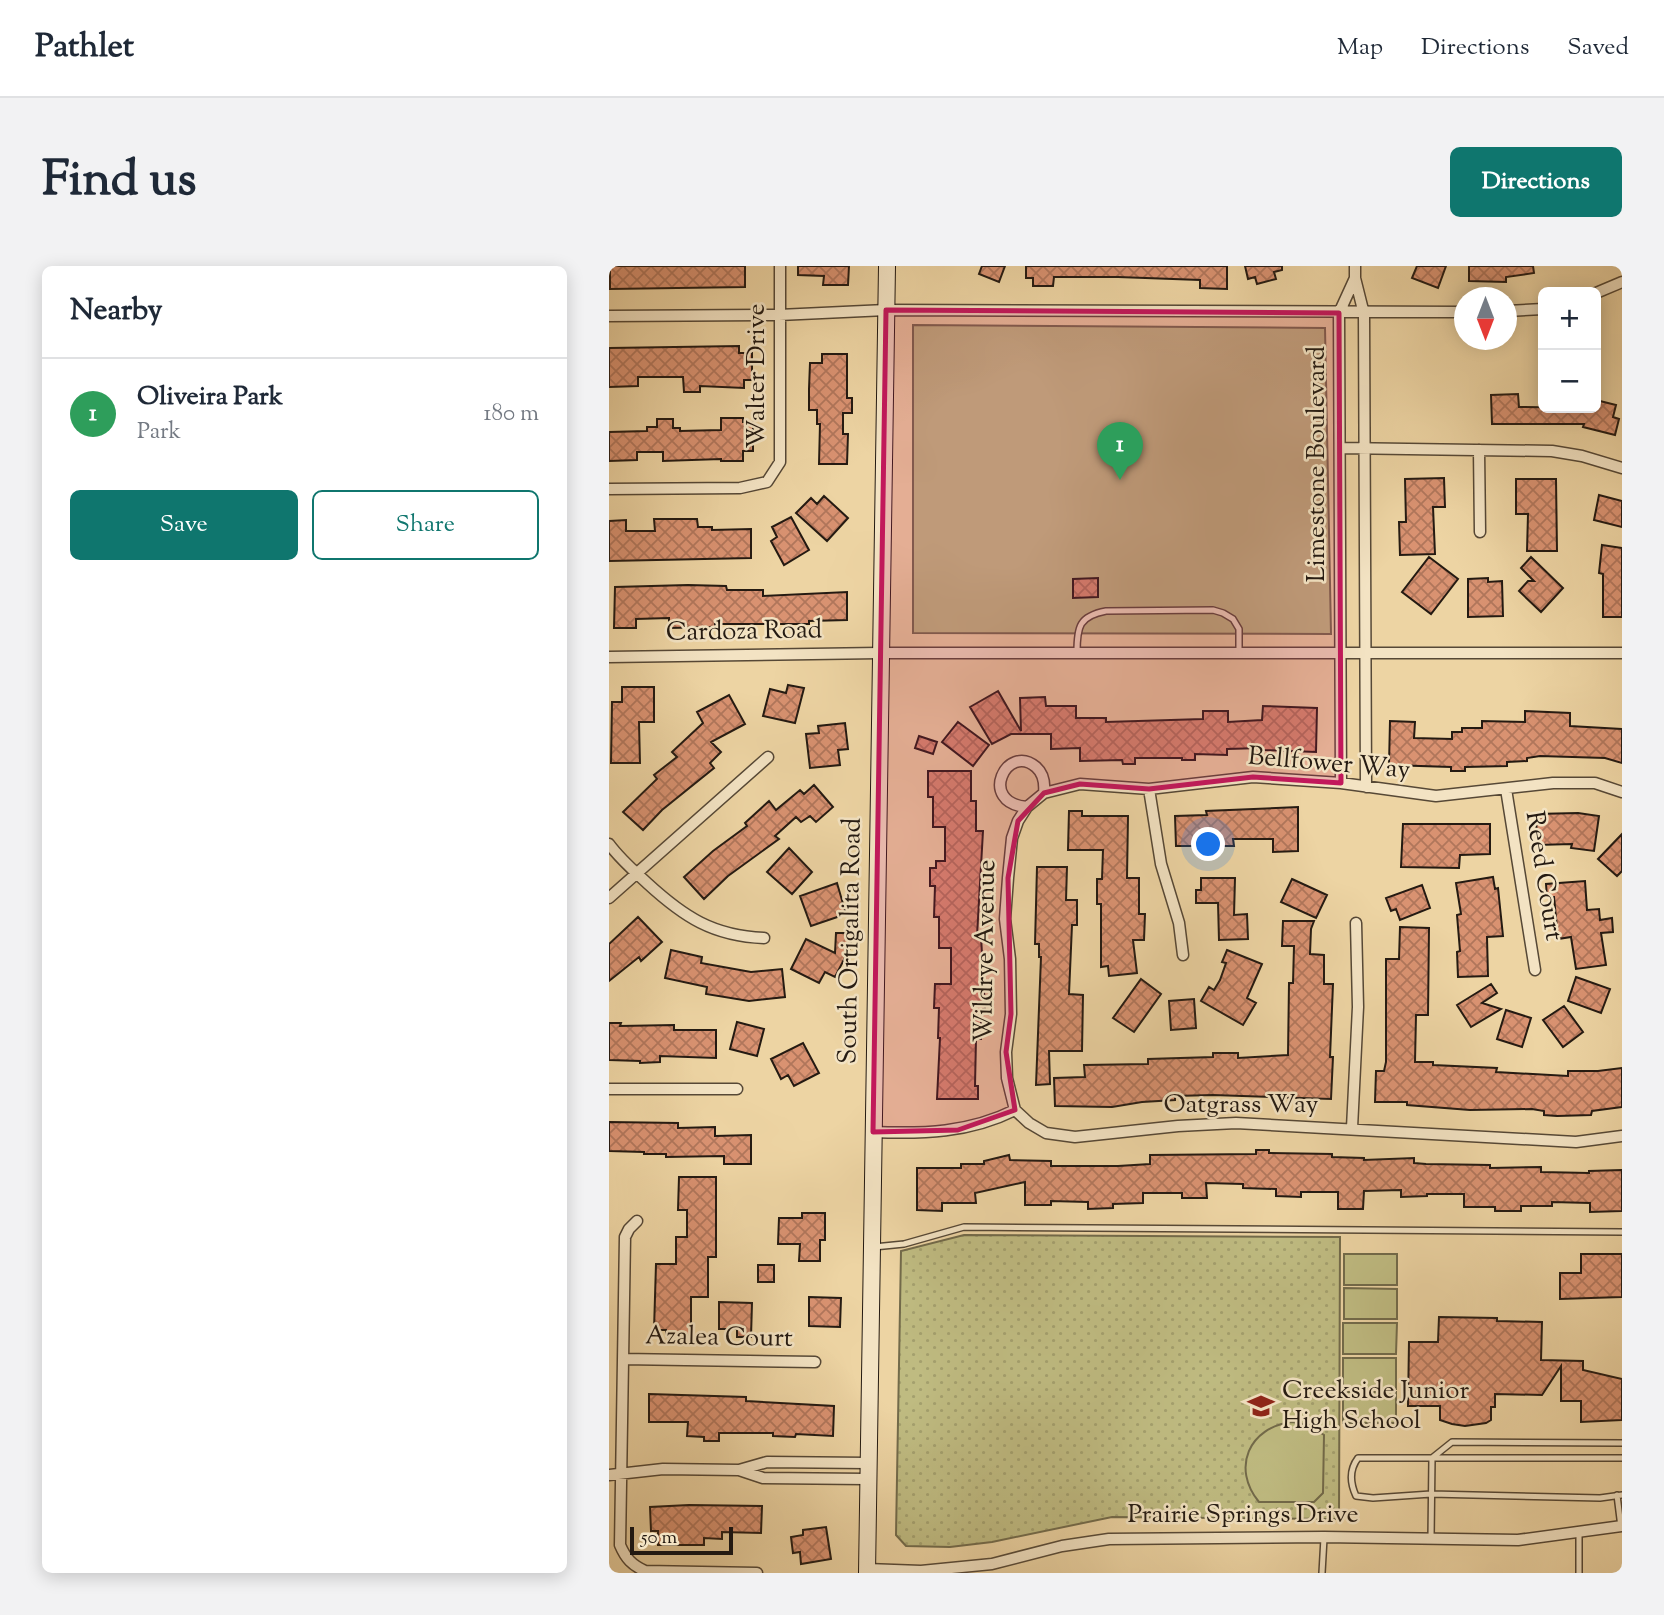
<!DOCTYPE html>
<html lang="en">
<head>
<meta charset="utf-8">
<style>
	:root { --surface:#fff; --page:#f2f2f3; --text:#1f2937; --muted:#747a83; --line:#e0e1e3; --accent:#0f766e }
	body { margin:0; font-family:"Sorts Mill Goudy",serif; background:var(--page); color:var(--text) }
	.controls { position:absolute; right:21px; top:21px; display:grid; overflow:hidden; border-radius:10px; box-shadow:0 4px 18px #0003 }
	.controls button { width:63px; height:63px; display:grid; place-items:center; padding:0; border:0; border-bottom:2px solid var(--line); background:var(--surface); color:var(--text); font:35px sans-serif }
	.compass { position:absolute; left:845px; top:21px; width:63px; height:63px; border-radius:50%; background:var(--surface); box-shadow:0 4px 18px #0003; rotate:180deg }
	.scale { position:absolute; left:21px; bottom:18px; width:103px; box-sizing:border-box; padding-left:7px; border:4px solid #241a12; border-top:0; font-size:19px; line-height:24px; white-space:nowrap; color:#241a12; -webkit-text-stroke:5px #f3e3c3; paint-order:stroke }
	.you { position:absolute; left:600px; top:579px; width:24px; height:24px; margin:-18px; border:5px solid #fff; border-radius:50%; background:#1a73e8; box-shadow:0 0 0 10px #1a73e833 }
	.badge { display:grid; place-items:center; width:46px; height:46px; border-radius:50%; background:var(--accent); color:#fff; font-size:23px; font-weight:700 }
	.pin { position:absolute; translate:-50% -58px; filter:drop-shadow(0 2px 4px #0008) }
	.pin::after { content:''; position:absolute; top:37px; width:24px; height:21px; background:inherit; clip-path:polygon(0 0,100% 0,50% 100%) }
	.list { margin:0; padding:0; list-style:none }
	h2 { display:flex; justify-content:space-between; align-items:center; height:91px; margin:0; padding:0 28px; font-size:30px }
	h2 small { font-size:23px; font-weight:400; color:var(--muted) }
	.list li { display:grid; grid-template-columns:46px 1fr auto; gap:21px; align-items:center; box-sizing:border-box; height:112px; padding:0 28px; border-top:2px solid var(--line) }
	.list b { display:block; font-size:26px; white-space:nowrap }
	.list p { margin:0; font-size:23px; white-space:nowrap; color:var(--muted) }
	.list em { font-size:23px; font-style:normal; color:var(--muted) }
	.actions { display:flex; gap:14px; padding:21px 28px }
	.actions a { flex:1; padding:16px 0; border:2px solid var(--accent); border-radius:10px; text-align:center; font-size:24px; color:var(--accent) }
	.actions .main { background:var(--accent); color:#fff }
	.map { position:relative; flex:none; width:1013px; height:1307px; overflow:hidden; border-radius:10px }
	header { display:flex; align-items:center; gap:42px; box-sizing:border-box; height:98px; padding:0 35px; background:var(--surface); border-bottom:2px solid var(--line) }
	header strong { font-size:33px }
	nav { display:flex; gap:38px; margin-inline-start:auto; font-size:24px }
	.intro { display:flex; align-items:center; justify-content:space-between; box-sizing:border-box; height:168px; padding:0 42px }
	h1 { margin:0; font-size:49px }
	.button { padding:18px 32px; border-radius:10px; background:var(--accent); color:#fff; font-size:24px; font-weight:700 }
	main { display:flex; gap:42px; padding:0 42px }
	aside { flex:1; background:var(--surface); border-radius:10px; box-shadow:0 4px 18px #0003 }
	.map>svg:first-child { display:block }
</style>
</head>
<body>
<header>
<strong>Pathlet</strong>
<nav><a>Map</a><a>Directions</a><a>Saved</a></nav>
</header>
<div class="intro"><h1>Find us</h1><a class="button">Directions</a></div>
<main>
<aside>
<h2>Nearby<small></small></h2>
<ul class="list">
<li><span class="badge" style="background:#2e9e5b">1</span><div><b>Oliveira Park</b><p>Park</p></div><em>180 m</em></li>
</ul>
<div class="actions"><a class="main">Save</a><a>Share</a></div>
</aside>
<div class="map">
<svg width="1013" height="1307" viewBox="0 0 1013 1307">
	<defs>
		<pattern id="grass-dots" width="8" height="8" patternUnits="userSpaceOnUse" patternTransform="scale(1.75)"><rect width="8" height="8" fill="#bfbb81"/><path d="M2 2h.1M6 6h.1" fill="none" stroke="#a4a06e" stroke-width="1.8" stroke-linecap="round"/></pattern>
		<pattern id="building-cross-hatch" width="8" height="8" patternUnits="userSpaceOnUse" patternTransform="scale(1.75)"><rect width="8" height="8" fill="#d99271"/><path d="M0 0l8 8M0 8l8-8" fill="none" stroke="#b0765b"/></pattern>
	</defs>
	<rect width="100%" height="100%" fill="#edd4a3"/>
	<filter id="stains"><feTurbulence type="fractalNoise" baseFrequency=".00286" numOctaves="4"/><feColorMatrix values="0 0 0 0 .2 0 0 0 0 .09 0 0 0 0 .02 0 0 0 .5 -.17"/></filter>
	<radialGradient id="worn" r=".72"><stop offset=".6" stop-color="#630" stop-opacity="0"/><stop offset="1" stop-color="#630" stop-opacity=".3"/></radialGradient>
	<!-- grass -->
	<path fill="url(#grass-dots)" stroke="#726a4a" stroke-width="2" d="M355,969L731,971L730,1253L503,1251L383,1276L341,1281L297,1280L287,1269L292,985Z"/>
	<!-- park -->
	<path fill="#bfbb81" stroke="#726a4a" stroke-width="2" d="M304,59L716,62L722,368L304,367Z
		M735,988H788V1019H735Z
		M735,1022L788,1023V1053H735Z
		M734,1057H788L787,1088H734Z
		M734,1092H787V1123H734Z
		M734,1126H787V1157H734Z
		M683,1156L700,1159L715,1169L714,1227L705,1236H650C622,1202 640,1161 683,1156Z"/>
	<!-- building -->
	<path fill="url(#building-cross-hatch)" stroke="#241a12" stroke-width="2" d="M1,0H136V21L1,23Z
		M189,0H240L239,19H214L215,10L189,9Z
		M373,0H396L390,16L370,8Z
		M417,0H618V23L591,22V14L509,11H445L444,20H424V12H417Z
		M636,0H673V4L665,6L667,13L648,18L646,11L639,13Z
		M808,0H837L829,22L803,12Z
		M860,0H924L925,7L897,11V16L860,15Z
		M130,80V87H143V114H135V122L91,120V126H75L74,111H29V120L0,121V82Z
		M213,88H238V132H243V147H234V168H239L238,198H210L211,158H208V144H200V123L201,97H213Z
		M909,128L910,141L987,142V134L1007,139L1004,151L1010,153L1006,169L974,161L975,158H883L882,129Z
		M112,152H134V156H144V185H134V195H112V193L54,195V186H28V194L0,195V166L38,165V161H48V153H64V162H71V165L112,164Z
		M835,212L836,241H824L826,288L791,289L790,256H797L796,213Z
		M907,213H947L948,285H918L919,248H907Z
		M990,229L1013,235V261L985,254Z
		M215,230L239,252L218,275L187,247L202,232L208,238Z
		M182,251L200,284L175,299L162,275L168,271L163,261Z
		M45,253H88L89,261H103V264L142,263V292L0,295V255L17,254V265H46Z
		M993,279L1013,282V351H994V308L990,307Z
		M820,291L849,313L822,348L793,326Z
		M922,291L954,322L932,346L910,325L919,315H925L912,302Z
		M489,312V331L464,332V313Z
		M879,312V316L893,315L894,350L859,351V313Z
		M79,319L117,320L118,324H154V330L238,326V354L200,355V358H106V361L60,362V352L27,353V362H5L6,321Z
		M179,419L195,422L186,457L154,450L161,423L177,427Z
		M13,421H45V456H30L31,497H2L3,436H13Z
		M389,425L412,465L411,432L436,431L437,440H467V452H497V456L594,453V445H619V456L653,454L654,440L708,442L707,486L653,484V482L618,483V489L586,488V494H573V492H526V498H514L513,494L471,495V482L442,483V468H402L383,478L361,441Z
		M120,429L136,458L102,476L112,486L101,497L105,502L53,544L34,564L14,546L48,513L45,509L68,491L63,486L94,457L88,446Z
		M916,445L961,447V460L1013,463V497L996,492L931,490L918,492V495L898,496V500L856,501V505H842V501L780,499L781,455L806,456L805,472L843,473V466H853V462H873V455L916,456Z
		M349,456L380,479L364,500L333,476Z
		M236,457L239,483L229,484L231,499L201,502L197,468L210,467L209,460Z
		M310,470L328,476L324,488L306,482Z
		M319,505H362V535H367V565H374L368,670H372L376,743H372V773H367L366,820H369V833H328L331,772H329L330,742H325L326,718H342V682H330V651H325L326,620H321V602H327V595H336V561H324V531H319Z
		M205,519L224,541L207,556L201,550L192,556L187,551L166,570L170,573L119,610L95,633L75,611L104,585L138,560L136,557L160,535L167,544L191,524L195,528Z
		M689,541V585L664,586V573H624L625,580H567L566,550L598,549L597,545Z
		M460,545H473V550H519L518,612H530V648H536L535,674H524L528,707L500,710L499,700L492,701V638H488V613H493L494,584H459Z
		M969,547L990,550L985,585L962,582L963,578L928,579L927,548Z
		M794,558H881V588L851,589L850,602L792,601Z
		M1013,568V605L1008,610L989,593Z
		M180,582L203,606L183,628L158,606Z
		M428,601H458L457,634H468V659H463L460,728L474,729L473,785H440L441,818L427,819L432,691H430V678H426Z
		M884,611L886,623L889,622L894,670L878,671L879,710L849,711L848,686L851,685L848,649L852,648L847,617Z
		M592,612H626L625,649L638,648L639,673L610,674L609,637H587V624H592Z
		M683,613L718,629L707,652L672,636Z
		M976,615L978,644L990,643L991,654L1003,652L1004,666L992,667L997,699L967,703L962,671L949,673L945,631H938L937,618Z
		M228,617L237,648L202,660L191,630Z
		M813,619L821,642L791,654L787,643L782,645L777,632Z
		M29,651L53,676L32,695L30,691L0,715V678Z
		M674,655H705L702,663L701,688L715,689V718H724L721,791H724L722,833L604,829L566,830V834L533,836L503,841L446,840L445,812L476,811L475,799L539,798V793L604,791V787H629V792L679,789L680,717H684L685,680H673Z
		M791,661L820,662L819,749H807L806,796H824V799L888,802L887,806L959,810V805H989L1013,802V841L983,845L982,849L948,850L935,849V845L923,843L861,844L798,839V836H766L767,805H775L777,796V693H790Z
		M227,667H242V680L226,711L216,706L210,717L182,703L197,673L226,687Z
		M62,684L93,691L92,697L142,706L173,703L176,731L140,735L97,728L98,721L56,712Z
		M618,684L653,698L638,732L647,737L634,759L592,735L600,721L605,724L611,714L617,697L613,696Z
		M967,711L1001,723L992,747L959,735Z
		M532,713L552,728L525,766L504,752Z
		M882,718L888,727L873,737L892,743L862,761L848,739Z
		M585,733L587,762L562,764L560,735Z
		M955,740L974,766L954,781L934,754Z
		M897,744L922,752L913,781L888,773Z
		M128,756L155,763L148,790L121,783Z
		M0,757H12L11,760L65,759V764H107V792L51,790V796L31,797V795L0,794Z
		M194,777L210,807L185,820L179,809L172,813L162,793Z
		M0,856L69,857V862L106,861V870L142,869V898H115V890L57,891V888H35V886L0,885Z
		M647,884H660V887L723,888V891L755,892V894L805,892V897L817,898L881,899V902L932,901V906L980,907V905L1013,904V945L981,946V937L943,936V940H912V945H886V941H855V928H818V930L792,931V924L755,925L754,943H729V926H692V931L667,930V923L634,922V918L597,917L598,932H573V927H534V937L504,938V942L479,943V936L442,935V939H416V916L366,927L367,937H333V945L308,944V902H352V898H375V895L400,889L401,894L442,895V900H509L541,898V889L647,888Z
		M70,911H107V991H99V1031H82V1069H57V1064H45L47,998H67V971H78V944H69Z
		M193,947H216V974H211V995H190L191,978H169L170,952H193Z
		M972,988H1013V1031L951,1033V1007H972Z
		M149,999H165V1016H149Z
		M200,1031L232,1032L231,1061L200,1060Z
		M110,1036L143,1037L142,1071H128V1063H110Z
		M830,1051L888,1052V1055L933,1056L932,1094L974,1095V1104L1013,1113V1154L972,1156V1135H952V1100L933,1129L886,1128V1141H882V1154L877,1157L856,1160L843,1158L831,1154V1140H799L800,1076H829Z
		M40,1128L137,1131V1135L225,1140L224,1170L187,1168L186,1171L164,1170V1167H110V1175H95V1171L78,1170L79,1156H40Z
		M80,1239L153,1240L152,1267L113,1266V1273L95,1272V1279H49V1265H42L41,1241Z
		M217,1261L222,1293L192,1298L191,1286L184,1287L182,1271L194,1269V1264Z"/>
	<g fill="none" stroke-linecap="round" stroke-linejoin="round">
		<!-- lane casing -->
		<g stroke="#564836" stroke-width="8">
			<path id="lane" d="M468,386C468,361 470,350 497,345L604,344L614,347L624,353L630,363V388
				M265,981L295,978L355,961L1013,966
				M1013,1177L843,1176L823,1192H749C740,1204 741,1217 747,1230L764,1232L822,1228L991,1232L1013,1229
				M1008,1229L1012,1261
				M970,1265V1307
				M822,1272L823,1192H1013
				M713,1307L715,1272"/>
		</g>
		<!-- street casing -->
		<g stroke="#564836" stroke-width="13">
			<path id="street" d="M746,0V12L755,48L757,521
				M987,27L1013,16
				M898,45L934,43
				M0,50L170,49L277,44L856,46
				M731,182L943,185L973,190L1013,202
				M870,184L871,266
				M0,223L131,222L158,216L171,196V0
				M0,391L270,387H1013
				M732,517L730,47L746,12
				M540,523L552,598L570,657L574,689
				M897,523L926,704
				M418,541C368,537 398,476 427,501C435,508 436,517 435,527
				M0,578C11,593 25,605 38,617C75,651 104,670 155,672
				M0,632L159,491
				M0,823H128
				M406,844L398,812L397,786L402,748L401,693L396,653L399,612L403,572L409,555L418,541L435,527L471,518L540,523L644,511L732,517L827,530L944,517H986L1013,526
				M406,844L420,857L437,867L466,871L569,860L627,857L967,876L1013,870
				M743,862L749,741L747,657
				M264,866C314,868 360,867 406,844
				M28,955L20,963L16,971L11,1279C17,1293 23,1299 36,1305L148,1307
				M14,1093L206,1096
				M130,1204L154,1212L258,1213
				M0,1209L54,1203L130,1204L158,1196L259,1197
				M258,1303L312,1305L383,1298L453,1280L500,1273L715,1271L909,1274L1013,1260"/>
		</g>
		<!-- secondary casing -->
		<g stroke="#241a12" stroke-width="18">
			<path id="secondary" d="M258,1307L278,0"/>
		</g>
		<!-- lane -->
		<use href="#lane" stroke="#f3e3c3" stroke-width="5"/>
		<!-- street -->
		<use href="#street" stroke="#f3e3c3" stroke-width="10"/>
		<!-- secondary -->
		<use href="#secondary" stroke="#f3e3c3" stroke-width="16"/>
	</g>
	<!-- marked area -->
	<path fill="#c2185b" fill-opacity="0.2" stroke="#c2185b" stroke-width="5" stroke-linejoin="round" d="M277,44L730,47L732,517L644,511L540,523L471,518L435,527L409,555L399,612L402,748L397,786L406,844L349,864L264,866Z"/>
	<!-- icons -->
	<defs>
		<g id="school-bare" transform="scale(2.1)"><path d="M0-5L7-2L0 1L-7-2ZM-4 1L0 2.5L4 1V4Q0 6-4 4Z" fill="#8f2418" stroke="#f3e3c3" stroke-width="2.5" paint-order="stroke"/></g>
	</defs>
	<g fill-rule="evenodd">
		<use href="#school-bare" x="652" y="1140"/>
	</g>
	<g text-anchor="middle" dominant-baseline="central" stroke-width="5" stroke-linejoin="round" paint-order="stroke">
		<!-- street labels -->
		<g font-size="26" fill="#241a12" stroke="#f3e3c3">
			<text transform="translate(148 110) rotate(-90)">Walter Drive</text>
			<text transform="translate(708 198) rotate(-90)">Limestone Boulevard</text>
			<text transform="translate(135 366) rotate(-1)">Cardoza Road</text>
			<text transform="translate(720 498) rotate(5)">Bellfower Way</text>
			<text transform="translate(934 610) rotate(81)">Reed Court</text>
			<text transform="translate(242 675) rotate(-89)">South Ortigalita Road</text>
			<text transform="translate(377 685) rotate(-89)">Wildrye Avenue</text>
			<text x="632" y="839">Oatgrass Way</text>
			<text transform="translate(110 1072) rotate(1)">Azalea Court</text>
			<text x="634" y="1249">Prairie Springs Drive</text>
		</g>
		<!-- poi labels -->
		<g font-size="26" fill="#241a12" stroke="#f3e3c3" text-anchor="start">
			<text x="673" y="1125">Creekside Junior<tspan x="673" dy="30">High School</tspan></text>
		</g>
	</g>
	<rect width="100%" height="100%" filter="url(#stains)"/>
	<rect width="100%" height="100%" fill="url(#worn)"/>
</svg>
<div class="controls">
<button>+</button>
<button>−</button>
</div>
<svg class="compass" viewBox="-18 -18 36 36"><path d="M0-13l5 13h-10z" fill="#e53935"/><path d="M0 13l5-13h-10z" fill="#747a83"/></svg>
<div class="scale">50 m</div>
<div class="you"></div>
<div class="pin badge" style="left:511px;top:214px;background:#2e9e5b">1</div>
</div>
</main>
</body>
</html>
